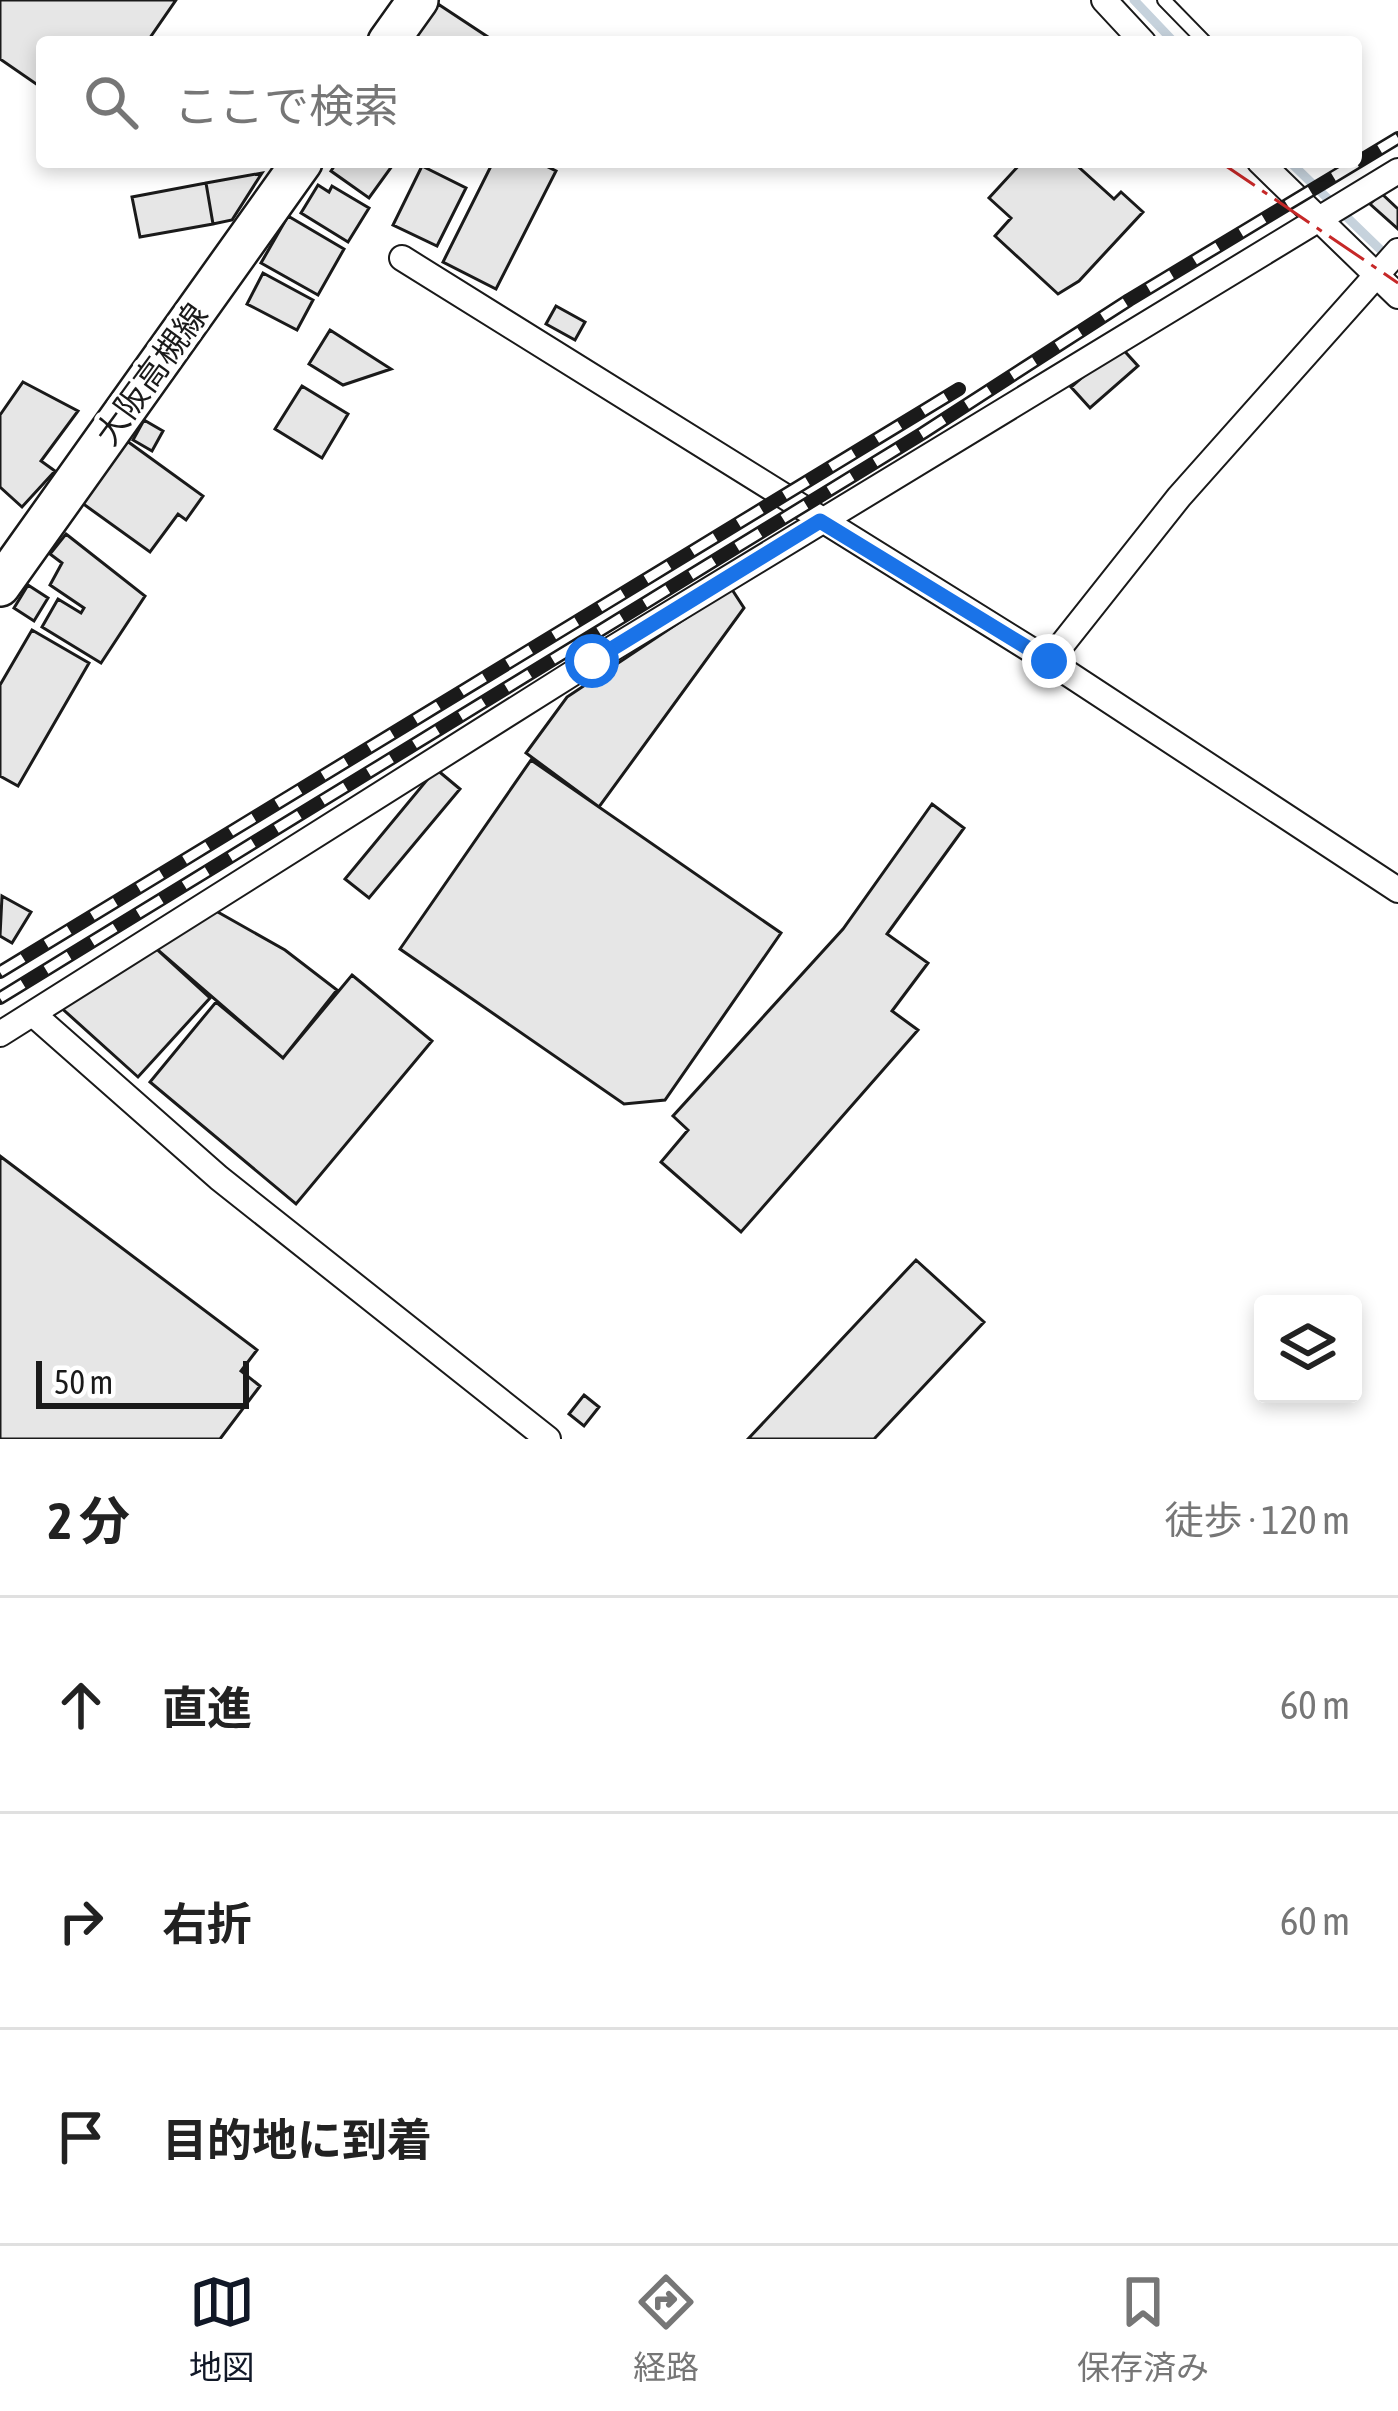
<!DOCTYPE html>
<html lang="ja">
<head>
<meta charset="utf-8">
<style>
	:root { --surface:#fff; --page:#f2f2f2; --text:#222; --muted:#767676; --line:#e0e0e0; --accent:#111827 }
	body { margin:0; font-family:"Asap Condensed","Noto Sans JP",sans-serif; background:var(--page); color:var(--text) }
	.controls { position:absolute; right:36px; bottom:36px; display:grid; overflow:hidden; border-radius:12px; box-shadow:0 6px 18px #0003 }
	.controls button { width:108px; height:108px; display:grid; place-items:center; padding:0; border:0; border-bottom:3px solid var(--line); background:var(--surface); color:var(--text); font:60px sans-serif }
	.scale { position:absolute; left:36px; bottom:30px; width:213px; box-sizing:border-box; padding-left:12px; border:6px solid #1a1a1a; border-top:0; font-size:33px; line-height:42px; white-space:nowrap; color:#1a1a1a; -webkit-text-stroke:9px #fff; paint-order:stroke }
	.stop { position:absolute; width:36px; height:36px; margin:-27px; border:9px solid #1a73e8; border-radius:50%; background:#fff }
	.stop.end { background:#1a73e8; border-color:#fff; box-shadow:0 3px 12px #0008 }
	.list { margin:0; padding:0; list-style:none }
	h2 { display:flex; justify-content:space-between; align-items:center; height:156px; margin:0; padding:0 48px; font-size:51px }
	h2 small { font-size:39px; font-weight:400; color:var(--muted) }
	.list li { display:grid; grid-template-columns:78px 1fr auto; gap:36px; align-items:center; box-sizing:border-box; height:216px; padding:0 48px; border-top:3px solid var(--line) }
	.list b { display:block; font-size:45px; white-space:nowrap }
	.list em { font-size:39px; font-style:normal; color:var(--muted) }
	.icon { flex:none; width:66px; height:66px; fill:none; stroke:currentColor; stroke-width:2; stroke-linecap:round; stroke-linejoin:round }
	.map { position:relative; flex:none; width:1398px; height:1439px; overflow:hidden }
	.search { position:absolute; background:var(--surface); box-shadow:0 6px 18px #0003; left:36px; right:36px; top:36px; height:132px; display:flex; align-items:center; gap:30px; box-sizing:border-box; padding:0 42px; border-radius:12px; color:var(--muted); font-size:45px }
	.sheet { height:804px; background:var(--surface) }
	nav { display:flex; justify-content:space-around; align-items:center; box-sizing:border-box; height:168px; border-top:3px solid var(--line); background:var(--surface); font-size:33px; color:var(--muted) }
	nav a { display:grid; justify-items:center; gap:6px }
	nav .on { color:var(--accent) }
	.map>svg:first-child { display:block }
</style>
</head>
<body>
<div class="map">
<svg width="1398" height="1439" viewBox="0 0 1398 1439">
	<rect width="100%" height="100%" fill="#fff"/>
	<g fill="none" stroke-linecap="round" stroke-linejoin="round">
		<!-- stream -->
		<path stroke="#c6d2dc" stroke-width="9" d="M1134,0L1174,42
			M1290,162L1390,259"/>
	</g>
	<!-- building -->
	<path fill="#e6e6e6" stroke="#1a1a1a" stroke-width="3" d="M0,0H176L147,42H42V88L0,59Z
		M438,4L491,39L489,42H413Z
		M337,162H395L369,198L331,171Z
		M493,162H538L556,171L496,289L443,262Z
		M1022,162H1073L1114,199L1121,192L1143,212L1079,281L1058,294L995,236L1011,218L989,198Z
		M422,166L466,188L437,246L393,225Z
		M262,173L232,220L213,224L206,183Z
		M206,183L213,224L140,237L132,197Z
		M318,185L329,192L332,186L369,208L348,242L301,213Z
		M1381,193L1398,209V229L1370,204Z
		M288,216L344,249L318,295L261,263Z
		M263,273L313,300L297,330L247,304Z
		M556,306L585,322L575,340L546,324Z
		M330,330L391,369L343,385L309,364Z
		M1119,345L1138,366L1090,408L1071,387Z
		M23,382L78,411L41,461L55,471L22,507L0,487V415Z
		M302,386L348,414L322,458L275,429Z
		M144,420L163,431L152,451L133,440Z
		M127,441L203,496L186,520L178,514L150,552L82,503Z
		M66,534L145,596L101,663L42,627L58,599L81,613L84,608L50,585L62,563L50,554Z
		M28,585L48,598L34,621L14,608Z
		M731,588L744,608L599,807L526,753L567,697Z
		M32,630L89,663L18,786L0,776V685Z
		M531,760L781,933L665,1100L624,1104L400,949Z
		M436,769L460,789L369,898L345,879Z
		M932,804L964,828L887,934L928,963L892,1011L918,1030L741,1232L661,1162L688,1130L673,1116L843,929Z
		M2,896L31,912L12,943L0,936Z
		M216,911L285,950L337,990L283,1058L152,945Z
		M152,945L210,998L138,1077L57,1004Z
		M352,975L432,1041L296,1204L150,1082L216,1002L283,1058Z
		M0,1156L257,1350L241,1371L260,1386L220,1439H0Z
		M916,1260L984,1322L874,1439H748Z
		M584,1395L599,1407L584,1426L569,1414Z"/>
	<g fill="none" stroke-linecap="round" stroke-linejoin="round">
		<!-- service casing -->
		<g stroke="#1a1a1a" stroke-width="16">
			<path id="service" d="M1164,0L1205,42"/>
		</g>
		<!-- minor casing -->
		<g stroke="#1a1a1a" stroke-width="28">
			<path id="minor" d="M1104,0L1143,42
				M1260,162L1398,296
				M402,258L1049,661L1398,890
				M1049,661L1179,497L1398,251
				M33,1014L219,1178L548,1439
				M0,1034L592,661L1398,171"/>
		</g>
		<!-- primary casing -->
		<g stroke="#1a1a1a" stroke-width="44">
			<path id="primary" d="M388,42L418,0
				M0,586L302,162"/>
		</g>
		<!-- service -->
		<use href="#service" stroke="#fff" stroke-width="12"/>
		<!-- minor -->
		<use href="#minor" stroke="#fff" stroke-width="24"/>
		<!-- primary -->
		<use href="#primary" stroke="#fff" stroke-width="39"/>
		<!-- rail casing -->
		<g stroke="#1a1a1a" stroke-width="14">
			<path id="rail" d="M0,972L959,389
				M0,998L923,433L1129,300L1398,138"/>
		</g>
		<!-- rail -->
		<use href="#rail" stroke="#fff" stroke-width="9" stroke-dasharray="27" stroke-linecap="butt"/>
		<!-- power -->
		<path stroke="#c62828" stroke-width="3" stroke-dasharray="42 9 6 9" stroke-linecap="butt" d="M1220,162L1398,283"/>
	</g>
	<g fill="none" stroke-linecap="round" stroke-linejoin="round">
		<!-- route -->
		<path stroke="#1a73e8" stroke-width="15" d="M592,661L820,521L1049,661"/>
	</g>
	<g text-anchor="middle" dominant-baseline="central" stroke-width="9" stroke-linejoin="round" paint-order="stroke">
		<!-- street labels -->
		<g font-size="33" fill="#1a1a1a" stroke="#fff">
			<text transform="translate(151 374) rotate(-54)">大阪高槻線</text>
		</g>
	</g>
</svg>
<div class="controls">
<button><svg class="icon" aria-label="layers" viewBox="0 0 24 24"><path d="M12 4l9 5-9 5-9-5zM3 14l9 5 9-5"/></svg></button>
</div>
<div class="scale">50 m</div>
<div class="stop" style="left:592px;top:661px"></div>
<div class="stop end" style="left:1049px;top:661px"></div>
<div class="search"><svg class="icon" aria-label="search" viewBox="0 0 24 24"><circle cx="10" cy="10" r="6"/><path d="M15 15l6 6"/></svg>ここで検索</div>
</div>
<section class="sheet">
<h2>2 分<small>徒歩 · 120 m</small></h2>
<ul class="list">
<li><svg class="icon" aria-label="ahead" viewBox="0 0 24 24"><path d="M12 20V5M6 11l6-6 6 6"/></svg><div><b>直進</b></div><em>60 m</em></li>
<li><svg class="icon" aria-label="right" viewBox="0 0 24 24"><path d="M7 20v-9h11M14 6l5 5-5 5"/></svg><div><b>右折</b></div><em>60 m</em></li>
<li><svg class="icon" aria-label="arrive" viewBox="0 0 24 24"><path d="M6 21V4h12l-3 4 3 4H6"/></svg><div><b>目的地に到着</b></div></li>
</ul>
</section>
<nav>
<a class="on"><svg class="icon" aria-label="map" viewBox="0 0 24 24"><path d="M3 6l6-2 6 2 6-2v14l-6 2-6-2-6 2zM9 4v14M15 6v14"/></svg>地図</a>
<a><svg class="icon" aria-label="directions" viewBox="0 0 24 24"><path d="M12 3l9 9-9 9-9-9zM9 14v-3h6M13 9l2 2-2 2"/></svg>経路</a>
<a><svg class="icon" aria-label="saved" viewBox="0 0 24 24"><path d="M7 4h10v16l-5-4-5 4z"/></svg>保存済み</a>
</nav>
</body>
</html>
